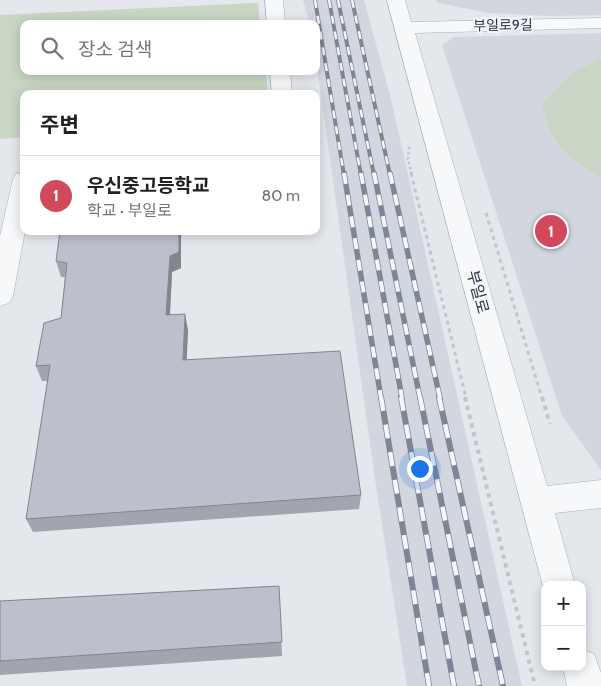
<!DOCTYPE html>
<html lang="ko">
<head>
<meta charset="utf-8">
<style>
	:root { --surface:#fff; --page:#f2f2f2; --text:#202124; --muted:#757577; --line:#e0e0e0; --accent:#d1495b }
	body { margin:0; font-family:Cabin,"Noto Sans KR",sans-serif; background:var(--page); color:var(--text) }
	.controls { position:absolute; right:15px; bottom:15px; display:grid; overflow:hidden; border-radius:10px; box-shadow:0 2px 12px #0003 }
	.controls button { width:45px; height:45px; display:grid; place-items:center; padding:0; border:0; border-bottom:1px solid var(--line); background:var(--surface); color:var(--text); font:25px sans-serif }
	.you { position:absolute; left:419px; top:468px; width:18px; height:18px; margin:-12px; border:4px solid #fff; border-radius:50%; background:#1a73e8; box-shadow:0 0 0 8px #1a73e833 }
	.badge { display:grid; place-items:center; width:32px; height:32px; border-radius:50%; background:var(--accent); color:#fff; font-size:16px; font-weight:700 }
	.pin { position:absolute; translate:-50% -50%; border:2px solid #fff; box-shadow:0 1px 5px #0006 }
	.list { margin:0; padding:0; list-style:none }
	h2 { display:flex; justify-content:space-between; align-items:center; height:65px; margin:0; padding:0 20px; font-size:21px }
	h2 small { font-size:16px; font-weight:400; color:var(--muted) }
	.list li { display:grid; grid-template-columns:32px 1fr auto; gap:15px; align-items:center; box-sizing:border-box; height:80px; padding:0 20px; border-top:1px solid var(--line) }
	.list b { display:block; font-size:19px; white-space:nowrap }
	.list p { margin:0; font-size:16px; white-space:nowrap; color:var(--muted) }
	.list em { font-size:16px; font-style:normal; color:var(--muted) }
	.icon { flex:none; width:28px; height:28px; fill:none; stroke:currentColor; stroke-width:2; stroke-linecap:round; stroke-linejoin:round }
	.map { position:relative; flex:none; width:601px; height:686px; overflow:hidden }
	.search { position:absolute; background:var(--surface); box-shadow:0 2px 12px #0003; left:20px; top:20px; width:300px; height:55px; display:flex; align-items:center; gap:12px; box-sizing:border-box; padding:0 18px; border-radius:10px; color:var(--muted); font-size:19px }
	.panel { position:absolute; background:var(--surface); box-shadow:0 2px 12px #0003; left:20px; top:90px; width:300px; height:145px; border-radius:10px }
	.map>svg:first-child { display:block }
</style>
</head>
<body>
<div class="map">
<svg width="601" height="686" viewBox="0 0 601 686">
	<rect width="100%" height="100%" fill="#e4e7ec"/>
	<!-- built -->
	<path fill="#d2d6de" d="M303,0H364L391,99L522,686H407L375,479L322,102L316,60V24H310Z
		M435,0H601V15L548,16L488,13L439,3Z
		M601,33V470L562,416L442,45L454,37Z"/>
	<!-- green -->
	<path fill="#c9d6c5" d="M258,3L260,24H24V71H266L268,94H24V137L0,139V15Z
		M601,59V178C566,157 553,146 542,107L550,95L574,71Z"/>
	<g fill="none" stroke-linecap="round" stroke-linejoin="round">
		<!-- minor casing -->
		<g stroke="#a9aeb7" stroke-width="1">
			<path id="minor" d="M265,0H283L285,24H267Z
				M387,0H405L411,22L601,18V28L415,33L547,486L601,480V508L555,513L575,585H545V594Z
				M270,71H290L292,94H272Z
				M24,172V231H25L13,296L9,303L0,306V236L13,179L16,174Z
				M582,649L594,654L601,673V686H567L563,667H582Z"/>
		</g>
		<!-- path-far2 -->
		<path stroke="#c2c5cb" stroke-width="2.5" stroke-dasharray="2.5 2.5" stroke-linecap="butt" d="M409,147L408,159L412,175"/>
		<!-- path-far1 -->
		<path stroke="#c2c5cb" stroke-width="3" stroke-dasharray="4 4" stroke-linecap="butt" d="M411,173L466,398
			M486,213L542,398"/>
		<!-- path -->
		<path stroke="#c2c5cb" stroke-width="4" stroke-dasharray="4.5 4.5" stroke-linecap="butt" d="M465,397L535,686
			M542,397L550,424"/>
		<!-- minor -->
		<use href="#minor" fill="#f7f8fa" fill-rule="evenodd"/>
		<!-- rail-far2 casing -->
		<g stroke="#7d8696" stroke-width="4">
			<path id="rail-far2" d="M315,0L344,175
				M329,0L361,175
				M338,0L374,175
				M352,0L390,175"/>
		</g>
		<!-- rail-far1 casing -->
		<g stroke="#7d8696" stroke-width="5.5">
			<path id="rail-far1" d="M344,173L381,398
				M361,173L402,398
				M374,173L420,398
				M390,173L440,398"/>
		</g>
		<!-- rail casing -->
		<g stroke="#7d8696" stroke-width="6">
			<path id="rail" d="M381,397L429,686
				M401,397L454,686
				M420,397L479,686
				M439,397L503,686"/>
		</g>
		<!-- rail-far2 -->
		<use href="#rail-far2" stroke="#f4f6f9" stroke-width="2.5" stroke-dasharray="8" stroke-linecap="butt"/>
		<!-- rail-far1 -->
		<use href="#rail-far1" stroke="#f4f6f9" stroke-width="4" stroke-dasharray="11" stroke-linecap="butt"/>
		<!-- rail -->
		<use href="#rail" stroke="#f4f6f9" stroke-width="4.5" stroke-dasharray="14" stroke-linecap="butt"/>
	</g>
	<!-- wall -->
	<path fill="#a1a5ae" d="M56,261L181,268L172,272L170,315L188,330L186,360L361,495L359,509L33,532L26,519L48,381H42L36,366L61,318L65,277H61Z
		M279,586L282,656L0,675V601Z"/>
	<!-- shaded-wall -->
	<path fill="#83868d" d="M179,231H181V268L172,272L169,331L166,315L170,256Z
		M185,314L188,330L186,376L183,360Z"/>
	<!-- building -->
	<path fill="#bbc0ca" stroke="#83868d" d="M60,231H179V252L170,256L166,315L185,314L183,360L340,351L361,495L26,519L50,365L36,366L44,323L61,318L67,263L56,261Z
		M279,586L282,642L0,661V601Z"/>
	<g text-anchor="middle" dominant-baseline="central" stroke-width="4" stroke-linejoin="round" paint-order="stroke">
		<!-- far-street labels -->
		<g font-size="14" fill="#2b3445" stroke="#f4f6f9">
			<text transform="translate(503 25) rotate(-1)">부일로9길</text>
		</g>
		<!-- street labels -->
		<g font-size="16" fill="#2b3445" stroke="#f4f6f9">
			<text transform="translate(478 292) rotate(75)">부일로</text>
		</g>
	</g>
</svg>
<div class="controls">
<button>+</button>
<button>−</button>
</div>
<div class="you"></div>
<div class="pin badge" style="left:551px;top:231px">1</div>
<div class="search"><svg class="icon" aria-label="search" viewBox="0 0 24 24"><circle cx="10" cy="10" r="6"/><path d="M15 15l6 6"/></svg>장소 검색</div>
<section class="panel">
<h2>주변<small></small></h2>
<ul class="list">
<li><span class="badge">1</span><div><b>우신중고등학교</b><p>학교 · 부일로</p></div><em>80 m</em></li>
</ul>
</section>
</div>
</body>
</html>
